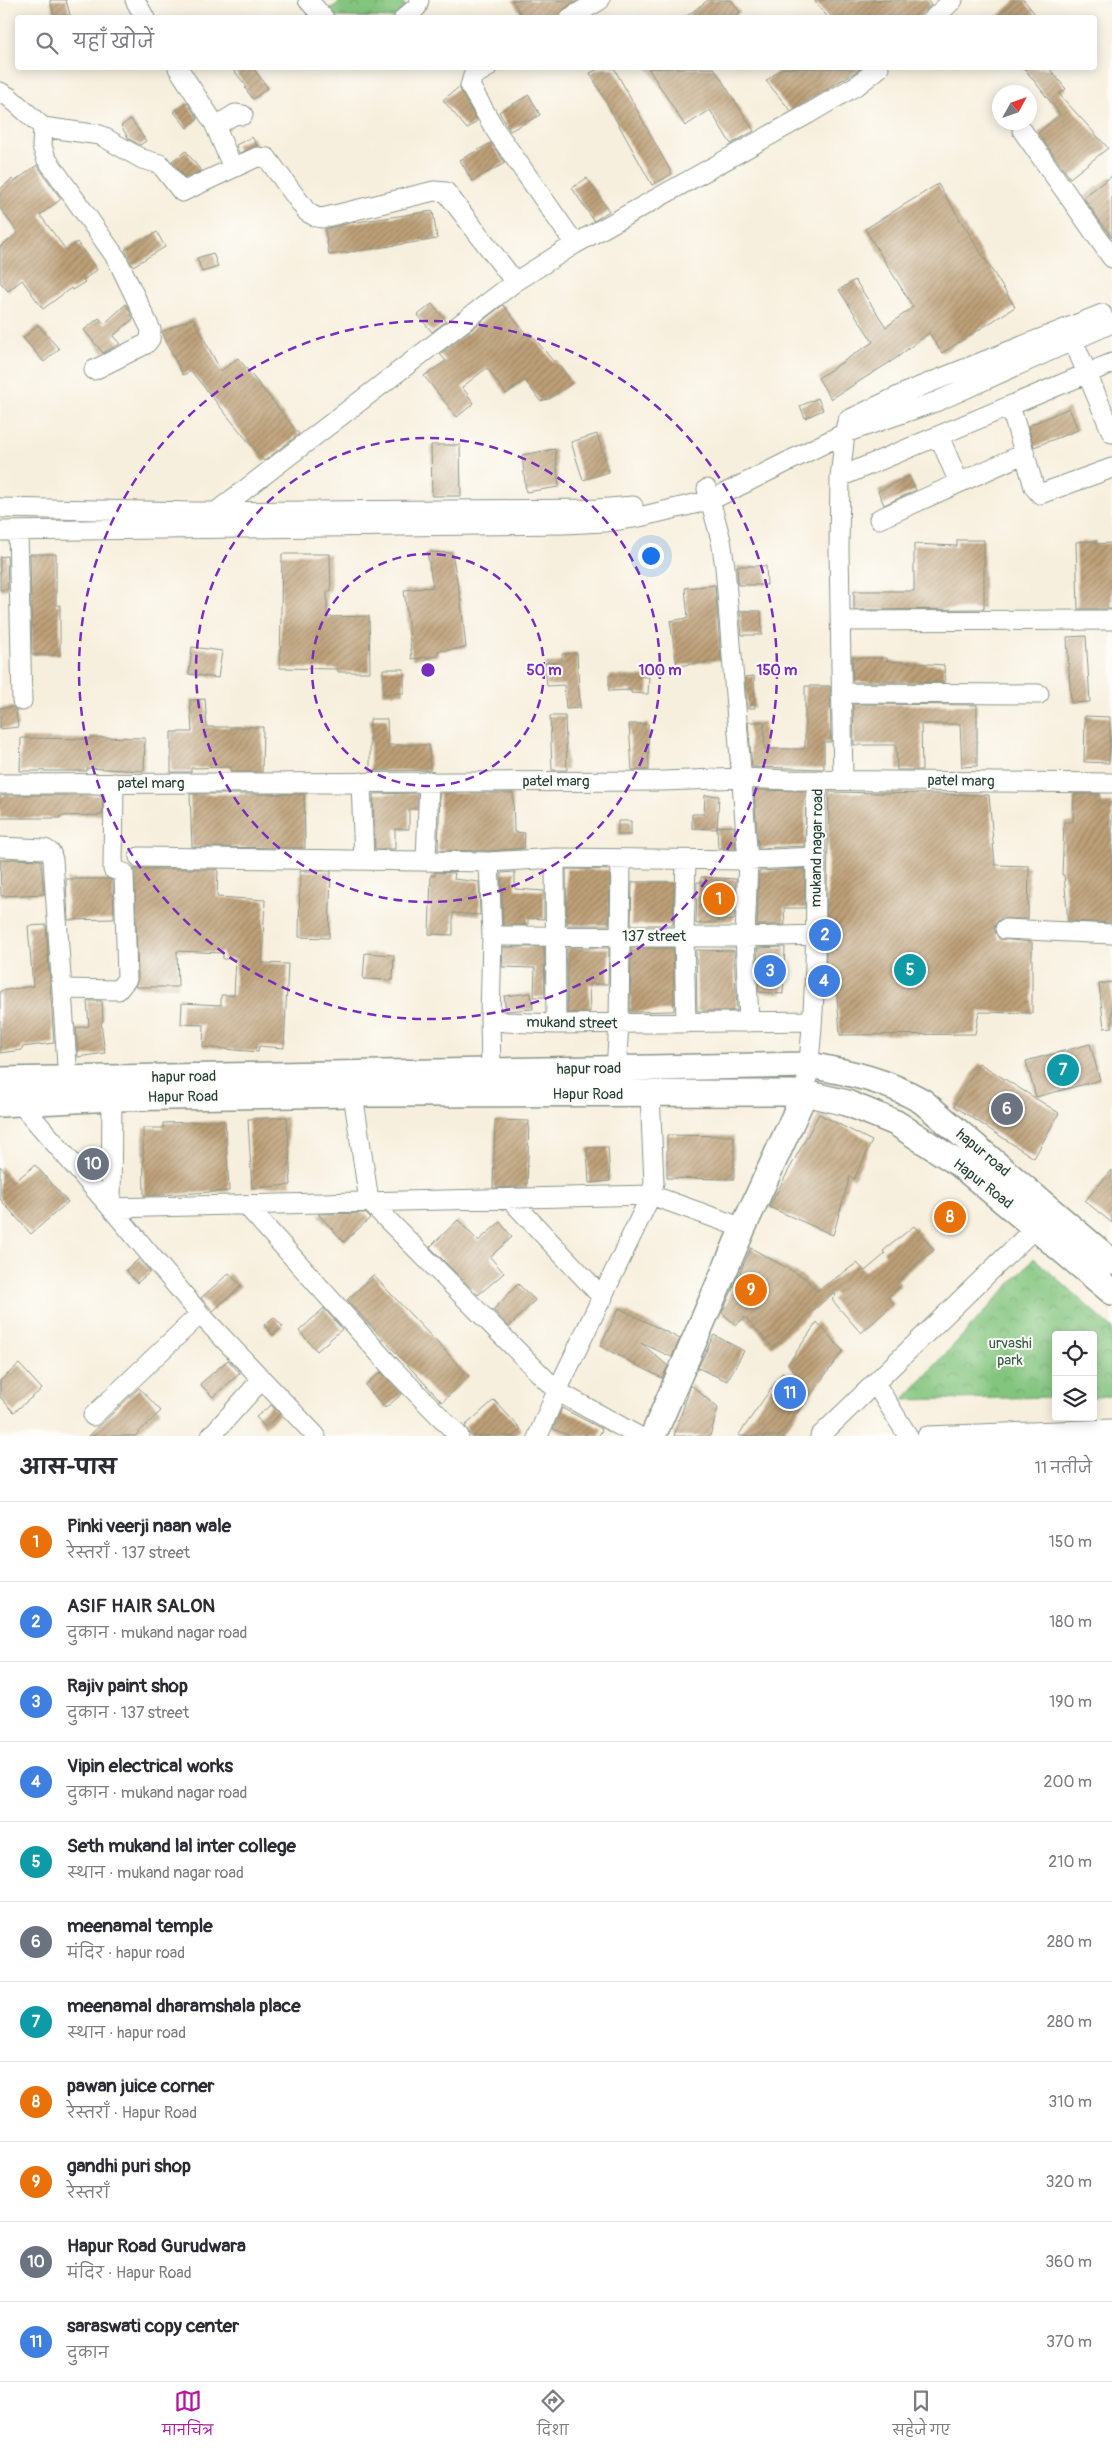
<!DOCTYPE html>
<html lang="hi">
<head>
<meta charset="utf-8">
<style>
	:root { --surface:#fff; --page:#f2f2f3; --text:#2b2b33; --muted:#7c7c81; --line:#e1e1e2; --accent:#b5179e }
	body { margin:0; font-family:Pangolin,"Playpen Sans Deva",sans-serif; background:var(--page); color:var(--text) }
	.controls { position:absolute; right:15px; bottom:15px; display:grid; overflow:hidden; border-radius:5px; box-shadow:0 2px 12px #0003 }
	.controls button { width:45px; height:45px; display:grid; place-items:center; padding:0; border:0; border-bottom:1px solid var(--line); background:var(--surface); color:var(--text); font:25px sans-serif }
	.compass { position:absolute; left:992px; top:85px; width:45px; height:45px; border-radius:50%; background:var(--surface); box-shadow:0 2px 12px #0003; rotate:50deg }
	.you { position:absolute; left:650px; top:555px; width:18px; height:18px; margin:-12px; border:4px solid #fff; border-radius:50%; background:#1a73e8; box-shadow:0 0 0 8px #1a73e833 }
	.badge { display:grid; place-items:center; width:32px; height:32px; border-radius:50%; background:var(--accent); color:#fff; font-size:16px; font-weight:700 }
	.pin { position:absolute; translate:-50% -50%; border:2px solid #fff; box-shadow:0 1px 5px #0006 }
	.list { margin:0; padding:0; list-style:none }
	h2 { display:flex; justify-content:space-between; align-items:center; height:65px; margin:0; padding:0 20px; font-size:21px }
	h2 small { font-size:16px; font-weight:400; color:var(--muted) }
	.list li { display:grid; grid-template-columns:32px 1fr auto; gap:15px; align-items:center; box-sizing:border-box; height:80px; padding:0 20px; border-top:1px solid var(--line) }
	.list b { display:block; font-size:19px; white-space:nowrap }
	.list p { margin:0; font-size:16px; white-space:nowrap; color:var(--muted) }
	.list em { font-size:16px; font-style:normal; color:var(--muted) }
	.icon { flex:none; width:28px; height:28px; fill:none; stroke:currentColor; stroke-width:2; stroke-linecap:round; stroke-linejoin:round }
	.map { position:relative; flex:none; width:1112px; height:1436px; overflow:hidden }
	.search { position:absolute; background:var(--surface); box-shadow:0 2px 12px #0003; left:15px; right:15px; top:15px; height:55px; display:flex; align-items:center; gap:12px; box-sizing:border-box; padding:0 18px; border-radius:5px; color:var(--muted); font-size:19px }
	.sheet { height:945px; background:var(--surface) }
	nav { display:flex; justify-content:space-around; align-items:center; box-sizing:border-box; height:70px; border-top:1px solid var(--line); background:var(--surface); font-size:14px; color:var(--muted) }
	nav a { display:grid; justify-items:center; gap:2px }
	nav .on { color:var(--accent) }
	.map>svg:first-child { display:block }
</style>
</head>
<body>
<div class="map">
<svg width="1112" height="1436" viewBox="0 0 1112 1436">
	<defs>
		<pattern id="park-crowns" width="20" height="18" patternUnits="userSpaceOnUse" patternTransform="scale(1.25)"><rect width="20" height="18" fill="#83c57e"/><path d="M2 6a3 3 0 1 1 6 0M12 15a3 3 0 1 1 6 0" fill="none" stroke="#6ba168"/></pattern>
		<pattern id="building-hatch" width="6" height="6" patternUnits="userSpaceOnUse" patternTransform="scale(1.25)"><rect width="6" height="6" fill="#bea078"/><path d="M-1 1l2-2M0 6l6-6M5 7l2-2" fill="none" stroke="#9a8463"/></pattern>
	</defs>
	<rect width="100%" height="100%" fill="#fdfcf7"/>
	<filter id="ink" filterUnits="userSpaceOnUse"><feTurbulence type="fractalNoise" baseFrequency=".02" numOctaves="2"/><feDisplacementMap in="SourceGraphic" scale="10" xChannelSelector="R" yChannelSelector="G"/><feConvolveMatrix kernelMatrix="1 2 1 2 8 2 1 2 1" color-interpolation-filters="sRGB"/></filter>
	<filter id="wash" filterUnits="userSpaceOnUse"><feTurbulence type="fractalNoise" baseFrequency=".0096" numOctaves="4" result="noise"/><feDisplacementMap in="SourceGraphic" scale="20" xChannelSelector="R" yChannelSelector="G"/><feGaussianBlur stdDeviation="1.12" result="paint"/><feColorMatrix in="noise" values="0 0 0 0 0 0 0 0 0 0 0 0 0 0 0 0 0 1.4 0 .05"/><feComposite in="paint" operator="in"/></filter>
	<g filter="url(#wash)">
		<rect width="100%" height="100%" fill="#f7efdd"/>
		<!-- park -->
		<path fill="url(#park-crowns)" stroke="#518159" d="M343,0H401L407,8L395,18L336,17L330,9Z
			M1034,1258L1112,1328V1396L1093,1397V1335H1056V1397L903,1400Z"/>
		<g id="blocks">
			<!-- building -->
			<path fill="url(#building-hatch)" d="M50,0H66L70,15L55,18Z
				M512,0H578L564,9L559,18H523Z
				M708,0H731L740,12L733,18H684Z
				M814,0H927L931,5L919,18H828Z
				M1016,0H1024L1038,18H995Z
				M232,68H253L268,88L253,99L245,88L247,87Z
				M601,68H614L672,174L652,185L590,73Z
				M648,68H714L754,131L731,144L710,110L685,126Z
				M782,68H862L791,111L766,81Z
				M1024,68H1049L1066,89L1059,94L1108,148L1070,178L1038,133L1060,114Z
				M459,87L477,121L467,129L443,100Z
				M529,95L540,115L510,131L499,112Z
				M187,102L198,119L187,128L174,112Z
				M131,119L146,141L140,145L129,139L121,126Z
				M252,137L257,146L239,153L236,145Z
				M491,143L505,163L472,181L460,160Z
				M186,151L201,171L185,178L172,161Z
				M37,165L61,199L40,215L66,250L77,242L97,270L83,280L85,282L72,290L71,288L43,309L22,280L8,291L0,282V247L18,233L0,208V189L12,179L14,182Z
				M1112,176V238L1083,197Z
				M587,178L609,211L594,221L572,188Z
				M938,184L1015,307L942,353L929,333L895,359L831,399L818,378L873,342L839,290L855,280L886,327L913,307L865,229Z
				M433,211L437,239L329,255L325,229L350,223Z
				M157,232L165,247L133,266L125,250Z
				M213,253L218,267L202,272L197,258Z
				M126,304L133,319L113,336L120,344L103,353L84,330L99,318L104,324Z
				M432,304L446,321L432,332L418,315Z
				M503,305L527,335L530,333L554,362L556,360L572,383L549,399L540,401L525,380L506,394L487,368L462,387L474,403L457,417L424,376L446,361L440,354Z
				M193,318L221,371L238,358L299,434L264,461L191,371L183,375L173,356L162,332Z
				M38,325L59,349L44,362L23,338Z
				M818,398L823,410L805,418L800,406Z
				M1069,408L1078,430L1034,447L1028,426Z
				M597,434L609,472L583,480L571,442Z
				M431,445H460L461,496H432Z
				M555,449L559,487L526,492L522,455Z
				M909,476L916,490L884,505L878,491Z
				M957,540H984V609L854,610V591H914V544L957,546Z
				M1096,541V544L1112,543V609H1078L1076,542Z
				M427,552L452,553L461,602L466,648L438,651V656L412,659L404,590L433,587Z
				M30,554H56V605H60V655H32Z
				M282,554H330L331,591H327V617L369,616L370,672H338V669L280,668Z
				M7,556L8,589L0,590V557Z
				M737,566H766L767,585H738Z
				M715,585L721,660L677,666L670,621L688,618L685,588Z
				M740,611H761L762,635H742Z
				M1086,636L1090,702L1071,703L1067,637Z
				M192,647L222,651L218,678L189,674Z
				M577,653L580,708L566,709L564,685L547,686L545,663L562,662V654Z
				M852,658H887V661L944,665L945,682H853Z
				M383,669H404V693L383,694Z
				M609,675L649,677L648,694L631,693V690L609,691Z
				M754,676L755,708H747L745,677Z
				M805,686H830L831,742H824V769L752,767L748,722H764L765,749H805Z
				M205,699L207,727H263L262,772H231V767L191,768V772H171V732H192L190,700Z
				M853,704L977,705V766L962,767L960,724H921L922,770H897L896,745H854Z
				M13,707L16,711L18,727L0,729V708Z
				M550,716H565L567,770H552Z
				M1085,716L1110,717L1109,763L1084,762Z
				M370,719H387L388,745H429L430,770L370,771Z
				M629,724H648L649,770H632Z
				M90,737L145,738L144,771L87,768V771H20L21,738L90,739Z
				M754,790L806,791L805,846L758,848Z
				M829,792L989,795L995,865L1029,866L1028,919H1000L996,923L994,929L999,939L1032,942V1013L979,1012L975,1034L840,1035L837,995L825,992Z
				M417,793V809H409V829H395V849H375L373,794Z
				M440,793H513L514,832L525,833L524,848L489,851L438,850Z
				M190,794H304L305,848L192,847Z
				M1074,794H1100V803H1112V923L1068,921L1064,875H1062L1064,822H1073Z
				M6,795H103L102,815L60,816V818H0V796Z
				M705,795L719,796L717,829L692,828V814H704Z
				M618,821H631V835H618Z
				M734,826L736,849L718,848L717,827Z
				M14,859L41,860L44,894L1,896L0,860Z
				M134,869H218L217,897L265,900L262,963L288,964L284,1048L259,1046L258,1052L203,1047L204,1025L181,1024L182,1003L221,1005V995H234L236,959H223V953L177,951L178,987H135L138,979Z
				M566,869L610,870L609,925H567Z
				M805,869V908H784L785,925H757L759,871Z
				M300,871H331L329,938L299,937Z
				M435,872L455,873L454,879L479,882L480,915L453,913V935L429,934L431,875L435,876Z
				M515,872V889L544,891V919L528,918V925H503L501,873Z
				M701,877L736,879L734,920L696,924L697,882H701Z
				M66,879H108L113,881L114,919L68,920Z
				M632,882H674L673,925H631Z
				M46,925L54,1043L22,1047V1050L0,1053V991L33,986L28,926Z
				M503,947H544L545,997H534L535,968L502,967Z
				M785,947L783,994L759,992L757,948Z
				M567,948H609L608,984H589L590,1012L567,1013Z
				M631,948H673L674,1011L630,1012Z
				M696,950L734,951L737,1011H697Z
				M365,953L394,955L393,980L363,979Z
				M1112,982V1027L1104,1028L1099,984Z
				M531,993L533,1009L506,1011L504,996Z
				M87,1001H102L103,1021L101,1022L105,1053L78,1057L76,1028L89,1026Z
				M1090,1044L1100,1080L1036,1097L1026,1061Z
				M979,1063L1059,1113L1034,1158L954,1106Z
				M819,1114L872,1141L854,1179L850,1176L833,1235L769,1207Z
				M287,1117L291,1185L252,1188L248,1119Z
				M495,1120L529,1121L527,1187L493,1188Z
				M225,1121L229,1191L144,1196L143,1128H163V1123Z
				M667,1135L734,1136V1179L667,1178Z
				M608,1147L610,1181L589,1183L587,1148Z
				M35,1165L68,1202L31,1234L0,1199V1166L14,1182Z
				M1112,1170V1223L1085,1201Z
				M365,1213L370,1218L344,1242L318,1214Z
				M458,1220L478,1241L500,1222L512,1237L490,1257L504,1273L478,1295L430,1247Z
				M914,1226L934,1250L897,1281L901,1285L888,1297L894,1304L861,1333L832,1300L836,1295L833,1293L772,1347L745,1317L736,1325L722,1313L751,1248L805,1278L817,1291L857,1263L865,1271L885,1254L883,1251Z
				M139,1259L150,1272L137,1283L126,1270Z
				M229,1273L241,1286L213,1311L201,1298Z
				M373,1275L469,1376L442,1402L347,1300Z
				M518,1284L535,1300L509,1327L493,1310Z
				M324,1308L342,1329L317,1351L299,1331Z
				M619,1308L680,1339L672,1357L641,1343L668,1366L662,1378L600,1346Z
				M274,1317L283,1327L273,1335L264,1325Z
				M817,1322L843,1351L780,1436H738L782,1373L807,1387L788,1364Z
				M714,1335L744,1351L727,1381L698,1368Z
				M228,1360L240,1373L213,1397L200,1384Z
				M19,1364L42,1389L14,1412L0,1397V1381Z
				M381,1372L402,1394L385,1408L365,1385Z
				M691,1385L718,1408L710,1436H674Z
				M139,1388L161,1411L135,1436H89Z
				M494,1400L521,1429L514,1436H471L465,1426Z
				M271,1405L280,1414L265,1427L256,1417Z
				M562,1408L602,1429L599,1436H571L553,1429Z"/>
		</g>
	</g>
	<g filter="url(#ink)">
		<use href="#blocks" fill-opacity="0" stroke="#8b9688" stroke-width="1"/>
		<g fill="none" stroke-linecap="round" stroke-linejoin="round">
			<!-- minor casing -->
			<g stroke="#8b9688" stroke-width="21">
				<path id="minor" d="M135,0L145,18
					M308,0L324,18
					M404,18L417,7L419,0
					M570,18L600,0
					M934,18L953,0
					M178,68L214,123H221L235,114L243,115
					M487,68L473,76L470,86L496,131L575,244
					M0,92L9,97L43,127L100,135L142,159L160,164L182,192L257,157L267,158L307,212L316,217L322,218L434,191L446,192L515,282
					M214,123L233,168
					M43,127L42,146L46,158L117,259L151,330L150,339L146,344L94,370
					M1022,130L1112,258
					M1073,340L1112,433
					M1010,406L1025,455
					M848,420L909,391L1102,314
					M939,436L959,483
					M840,477L1112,363
					M707,489L721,540L725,567L748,860L745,937L749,1022
					M0,508L194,512L597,509L633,506
					M217,511L515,282L575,244L808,114L859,84L879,68
					M879,519L1021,455H1025L1034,487L1040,494L1112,468
					M0,531L564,524L605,522L639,517L711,500L845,433L938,401L1112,323
					M18,531L22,701
					M840,621L1112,620
					M841,693L1039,694
					M843,780L839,550L840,477L846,425
					M361,782L364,860
					M0,784L663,781L742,778L789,780L1112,783
					M0,847L45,849L51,853L53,860L68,1079
					M139,857L489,862L555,858L748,860L816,857
					M555,858L556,1024
					M426,860L429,781
					M489,862L492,936L490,1018L505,1022L556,1024L811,1021
					M1005,929L1112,934
					M492,936L745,937L815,935
					M62,989L118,990L127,979L124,873L113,869L114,783
					M490,1018L491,1072
					M686,1023L684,936L686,860
					M616,1069L619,1024L621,859
					M805,1093C819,996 815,897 816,800L819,780
					M353,1094L369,1201L557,1391L638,1436
					M112,1098L111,1208L200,1314L316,1436
					M20,1103L111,1208L651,1195L743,1228
					M511,1200L603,1298
					M246,1205L393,1369L459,1436
					M875,1383L908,1436
					M93,1416L200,1314
					M211,1436L262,1379
					M538,1436L557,1391L651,1195L654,1183L650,1094
					M820,1436L1036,1227
					M927,1436L1112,1429"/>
			</g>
			<!-- major casing -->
			<g stroke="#8b9688" stroke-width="28">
				<path id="major" d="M0,1080L809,1065C851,1073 885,1080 922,1101L1112,1262
					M0,1104L112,1098L353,1094L805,1093L847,1103L896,1123L959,1164L1112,1292
					M653,1436L743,1228L805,1093"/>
			</g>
			<!-- minor -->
			<use href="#minor" stroke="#fff" stroke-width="19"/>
			<!-- major -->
			<use href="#major" stroke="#fff" stroke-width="25"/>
		</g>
	</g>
	<!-- distance rings -->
	<g fill="none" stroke="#7b2cbf" stroke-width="2.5" stroke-dasharray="9 6">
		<circle cx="428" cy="670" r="116"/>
		<circle cx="428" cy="670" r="232"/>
		<circle cx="428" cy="670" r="349"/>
	</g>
	<g text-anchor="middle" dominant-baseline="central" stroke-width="4" stroke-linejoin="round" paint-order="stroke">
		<!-- street labels -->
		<g font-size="15" fill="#1f3d34" stroke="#fdfcf7">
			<text x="556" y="781">patel marg</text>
			<text transform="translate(961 781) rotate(1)">patel marg</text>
			<text x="151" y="783">patel marg</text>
			<text transform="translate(817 848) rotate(-89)">mukand nagar road</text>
			<text x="654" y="936">137 street</text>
			<text transform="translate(572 1023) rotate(1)">mukand street</text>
			<text transform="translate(589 1069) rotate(-1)">hapur road</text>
			<text transform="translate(184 1077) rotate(-1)">hapur road</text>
			<text x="588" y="1094">Hapur Road</text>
			<text transform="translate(183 1097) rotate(-1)">Hapur Road</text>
			<text transform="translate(983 1153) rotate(40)">hapur road</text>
			<text transform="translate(983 1184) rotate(38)">Hapur Road</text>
		</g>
		<!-- park labels -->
		<g font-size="15" fill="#385f46" stroke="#fdfcf7">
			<text x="1010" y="1343">urvashi<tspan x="1010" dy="17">park</tspan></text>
		</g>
	</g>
	<circle cx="428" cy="670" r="8" fill="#7b2cbf" stroke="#fdfcf7" stroke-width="2.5"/>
	<g font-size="15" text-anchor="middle" font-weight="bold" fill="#7b2cbf" stroke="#fdfcf7" stroke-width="4" stroke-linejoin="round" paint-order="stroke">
		<text x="544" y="675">50 m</text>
		<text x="660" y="675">100 m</text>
		<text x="777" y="675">150 m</text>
	</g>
</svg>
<div class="controls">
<button><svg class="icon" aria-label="locate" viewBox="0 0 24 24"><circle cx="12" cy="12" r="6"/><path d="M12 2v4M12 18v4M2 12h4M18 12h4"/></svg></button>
<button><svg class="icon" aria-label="layers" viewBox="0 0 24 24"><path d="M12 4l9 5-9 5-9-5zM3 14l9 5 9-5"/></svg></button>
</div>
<svg class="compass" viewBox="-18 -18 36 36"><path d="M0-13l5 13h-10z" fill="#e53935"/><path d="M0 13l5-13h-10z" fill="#7c7c81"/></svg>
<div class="you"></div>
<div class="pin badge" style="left:719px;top:899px;background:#e8710a">1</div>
<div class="pin badge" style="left:825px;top:935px;background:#3f7fe0">2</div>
<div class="pin badge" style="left:770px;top:971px;background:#3f7fe0">3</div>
<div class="pin badge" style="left:824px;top:981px;background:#3f7fe0">4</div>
<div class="pin badge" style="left:910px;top:970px;background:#0f9aa8">5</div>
<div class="pin badge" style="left:1007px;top:1109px;background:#6b7280">6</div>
<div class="pin badge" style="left:1063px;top:1070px;background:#0f9aa8">7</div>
<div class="pin badge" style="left:950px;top:1217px;background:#e8710a">8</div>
<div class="pin badge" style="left:751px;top:1290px;background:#e8710a">9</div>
<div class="pin badge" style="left:93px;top:1164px;background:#6b7280">10</div>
<div class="pin badge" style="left:790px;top:1393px;background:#3f7fe0">11</div>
<div class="search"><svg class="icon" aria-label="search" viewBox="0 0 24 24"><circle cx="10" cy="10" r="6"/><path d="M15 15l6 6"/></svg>यहाँ खोजें</div>
</div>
<section class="sheet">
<h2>आस-पास<small>11 नतीजे</small></h2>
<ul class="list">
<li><span class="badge" style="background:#e8710a">1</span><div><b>Pinki veerji naan wale</b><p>रेस्तराँ · 137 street</p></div><em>150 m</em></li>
<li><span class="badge" style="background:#3f7fe0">2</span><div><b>ASIF HAIR SALON</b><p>दुकान · mukand nagar road</p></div><em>180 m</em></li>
<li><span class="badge" style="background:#3f7fe0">3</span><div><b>Rajiv paint shop</b><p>दुकान · 137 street</p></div><em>190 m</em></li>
<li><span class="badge" style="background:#3f7fe0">4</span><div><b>Vipin electrical works</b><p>दुकान · mukand nagar road</p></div><em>200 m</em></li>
<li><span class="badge" style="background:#0f9aa8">5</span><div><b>Seth mukand lal inter college</b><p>स्थान · mukand nagar road</p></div><em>210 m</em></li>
<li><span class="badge" style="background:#6b7280">6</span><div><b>meenamal temple</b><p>मंदिर · hapur road</p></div><em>280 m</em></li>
<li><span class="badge" style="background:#0f9aa8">7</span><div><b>meenamal dharamshala place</b><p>स्थान · hapur road</p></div><em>280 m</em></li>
<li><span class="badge" style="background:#e8710a">8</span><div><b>pawan juice corner</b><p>रेस्तराँ · Hapur Road</p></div><em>310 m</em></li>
<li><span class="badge" style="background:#e8710a">9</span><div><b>gandhi puri shop</b><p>रेस्तराँ</p></div><em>320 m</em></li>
<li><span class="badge" style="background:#6b7280">10</span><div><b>Hapur Road Gurudwara</b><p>मंदिर · Hapur Road</p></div><em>360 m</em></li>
<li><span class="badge" style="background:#3f7fe0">11</span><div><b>saraswati copy center</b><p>दुकान</p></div><em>370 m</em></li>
</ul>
</section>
<nav>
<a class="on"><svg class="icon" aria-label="map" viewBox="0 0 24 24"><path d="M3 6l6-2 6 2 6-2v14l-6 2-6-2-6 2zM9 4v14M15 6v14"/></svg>मानचित्र</a>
<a><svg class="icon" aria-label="directions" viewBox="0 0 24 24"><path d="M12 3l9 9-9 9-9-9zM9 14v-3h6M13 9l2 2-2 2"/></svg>दिशा</a>
<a><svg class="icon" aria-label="saved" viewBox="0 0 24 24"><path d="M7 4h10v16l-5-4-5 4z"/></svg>सहेजे गए</a>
</nav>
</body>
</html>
